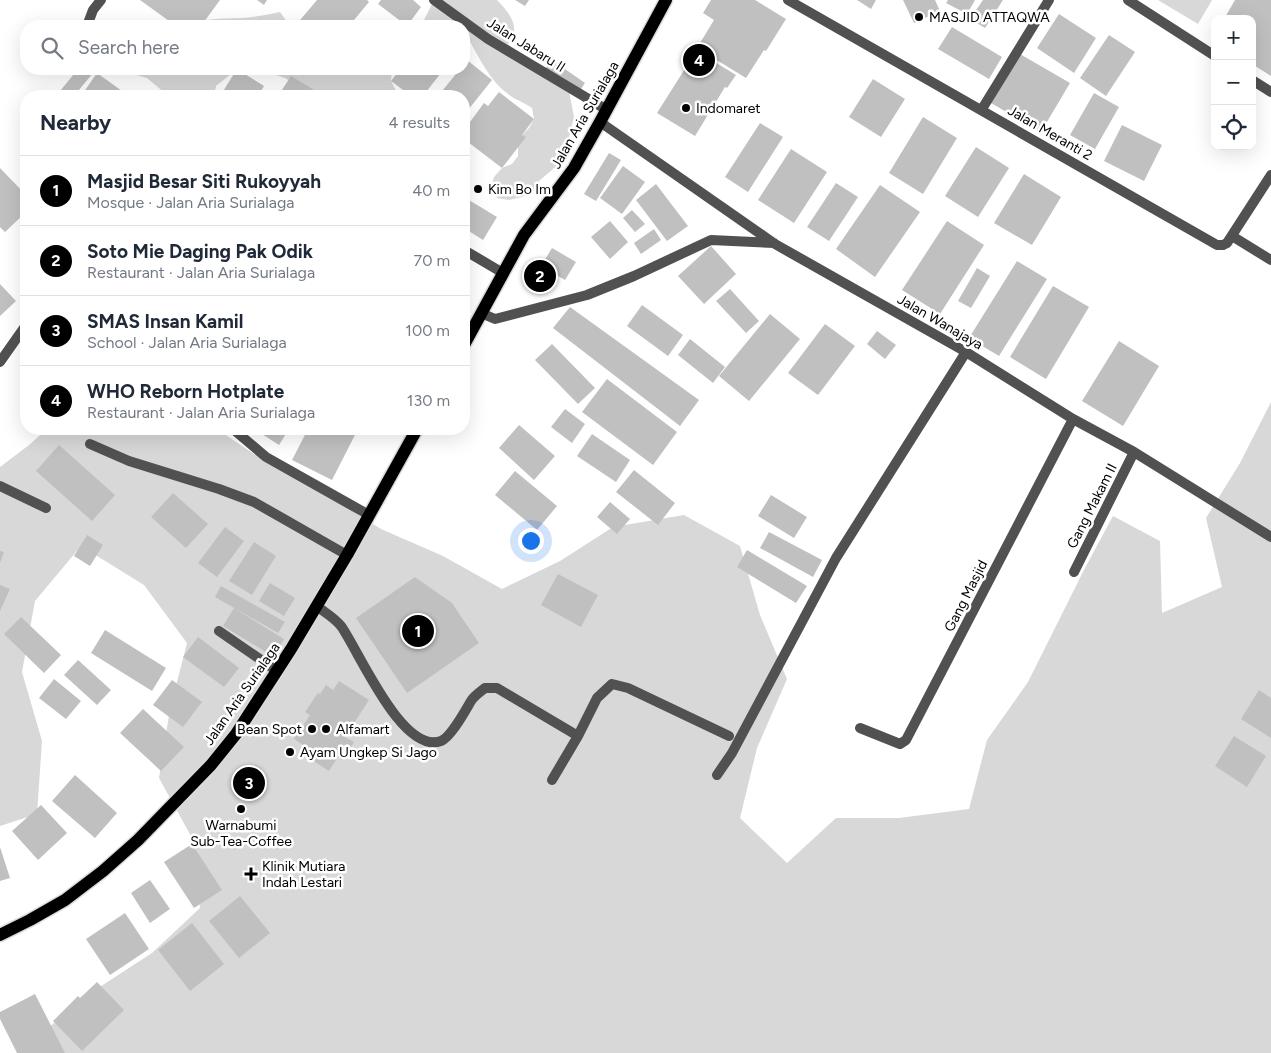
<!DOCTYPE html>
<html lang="en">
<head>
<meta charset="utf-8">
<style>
	:root { --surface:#fff; --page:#f2f2f3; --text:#1f2937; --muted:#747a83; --line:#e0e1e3; --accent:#000 }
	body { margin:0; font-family:Figtree,sans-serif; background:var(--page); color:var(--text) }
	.controls { position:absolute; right:15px; top:15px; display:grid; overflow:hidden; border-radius:10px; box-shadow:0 5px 20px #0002 }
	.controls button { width:45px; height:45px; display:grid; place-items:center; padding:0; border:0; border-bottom:1px solid var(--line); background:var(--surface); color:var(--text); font:25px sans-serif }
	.you { position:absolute; left:530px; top:540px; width:18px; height:18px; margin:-12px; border:4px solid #fff; border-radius:50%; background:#1a73e8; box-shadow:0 0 0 8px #1a73e833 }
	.badge { display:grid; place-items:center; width:32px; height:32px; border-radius:50%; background:var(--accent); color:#fff; font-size:16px; font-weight:700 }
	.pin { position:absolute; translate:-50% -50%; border:2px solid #fff; box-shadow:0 1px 5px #0006 }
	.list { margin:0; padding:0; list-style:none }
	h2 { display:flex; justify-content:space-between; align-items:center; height:65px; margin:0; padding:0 20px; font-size:21px }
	h2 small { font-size:16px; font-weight:400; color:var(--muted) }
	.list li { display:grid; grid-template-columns:32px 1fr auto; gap:15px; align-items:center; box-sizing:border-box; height:70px; padding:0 20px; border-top:1px solid var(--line) }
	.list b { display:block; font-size:19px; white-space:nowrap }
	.list p { margin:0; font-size:16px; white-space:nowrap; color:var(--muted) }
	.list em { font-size:16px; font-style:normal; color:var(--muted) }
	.icon { flex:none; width:28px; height:28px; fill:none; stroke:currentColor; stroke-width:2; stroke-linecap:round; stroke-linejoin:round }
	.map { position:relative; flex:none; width:1271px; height:1053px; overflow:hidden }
	.search { position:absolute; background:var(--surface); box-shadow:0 5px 20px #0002; left:20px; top:20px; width:450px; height:55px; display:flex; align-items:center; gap:12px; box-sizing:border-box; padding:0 18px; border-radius:20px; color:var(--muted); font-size:19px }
	.panel { position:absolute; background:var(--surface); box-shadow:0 5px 20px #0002; left:20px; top:90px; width:450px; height:345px; border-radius:20px }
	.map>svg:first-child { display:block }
</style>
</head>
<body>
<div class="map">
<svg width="1271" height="1053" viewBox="0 0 1271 1053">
	<rect width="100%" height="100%" fill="#fff"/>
	<!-- green -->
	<path fill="#d8d8d8" d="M434,0H497C505,8 516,20 514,33C513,36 510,41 508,44L515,52L569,91L574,117L565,153L559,164L540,180L533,191L522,197L509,200L497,198L491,188L494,177L502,168L512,164L518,156V145L522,135L529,128L534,119L532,108C524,102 515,100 508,94C490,81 480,59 469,40L464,36V26H433L424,20Z
		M1158,0H1212L1198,24Z
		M280,12L290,26H182C202,18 220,19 241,18C254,17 267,15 280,12Z
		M115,69H392L391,81L399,96H314L285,78L261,70L237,69L216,86L214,96H166V94L147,78Z
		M1271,402V1053H53L42,1033L92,992L152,953L200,908L192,838L159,778L170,709L187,643L144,585L81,546L35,601L22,672L42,741L37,814L0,826V467L29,445L47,429H217L264,461L321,492L381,529L443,556L502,589L560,561L613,527L684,515L740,546L760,615L787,679L757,748L740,818L787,863L836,818H899L969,809L987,740L1028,682L1085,568L1113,516L1160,541L1162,613L1222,587L1206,518L1240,463Z"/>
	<!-- building -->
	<path fill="#c0c0c0" d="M140,0H220L201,26H176Z
		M257,0H267L264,5Z
		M317,0H367L369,2L349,26H295Z
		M381,0H413L421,7L407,26L378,4Z
		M515,0H529L525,6Z
		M711,0H755L786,19L766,51L764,50L746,78L697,48L714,20L703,13Z
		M857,0H876L871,9Z
		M903,0H935L940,11L914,23Z
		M948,0H975L967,14L946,3Z
		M983,0H1003L985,28L970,19Z
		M1235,0H1271V76L1252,64V19H1224Z
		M1059,14L1096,38L1074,73L1037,48Z
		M952,27L1002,57L989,79L938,49Z
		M1109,35L1135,52L1106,96L1080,78Z
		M695,50L736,75L727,88L725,87L695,136L657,113L688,64L686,63Z
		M1020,54L1070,83L1041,132L991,103Z
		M467,60L492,80L464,115V96H438L460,69H464V64Z
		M552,60L585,83L579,92L545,69Z
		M78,69H88L93,73L74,96H67L60,91Z
		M237,69L264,86L258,96H220Z
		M400,69H444L423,96H411L391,81Z
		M97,73L129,96H81Z
		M291,76L324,96H278Z
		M873,79L905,99L881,137L849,117Z
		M499,92L534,119L522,135L526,137L502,168L464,139V130L484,103L488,106Z
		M1094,93L1119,107L1095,149L1070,135Z
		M923,117L957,138L923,194L889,173Z
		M760,123L783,137L748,192L725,177Z
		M1122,125L1162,145L1144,181L1104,161Z
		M976,147L1009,168L978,217L945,196Z
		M791,149L827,172L794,223L758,200Z
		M609,153L621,160L596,201L584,194Z
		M623,166L645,182L622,214L600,198Z
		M0,168L26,195V212L5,232L0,227Z
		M1024,174L1061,197L1032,245L994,223Z
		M836,183L858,197L829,241L807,227Z
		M656,184L688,226L667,241L636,200Z
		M880,185L920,212L875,277L836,249Z
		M464,197L497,217L483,240L464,228Z
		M632,210L645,224L635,232L623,218Z
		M610,221L628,242L610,259L591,237Z
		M947,221L984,245L940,314L902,290Z
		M654,229L661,240L641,254L634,243Z
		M711,246L736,274L704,304L678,276Z
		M552,248L576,262L565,280L541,266Z
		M1017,261L1047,279L999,356L969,338Z
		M977,268L990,276L971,308L958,301Z
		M0,284L16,301L0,316Z
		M1053,286L1089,307L1046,379L1010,357Z
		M730,289L759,321L746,333L716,301Z
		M642,305L683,335L668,356L627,326Z
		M570,307L699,400L680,426L553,328Z
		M770,314L800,339L749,401L719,376Z
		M825,324L855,346L818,395L788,373Z
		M877,331L896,345L885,359L867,344Z
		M690,339L725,367L713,383L678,355Z
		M1119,341L1159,366L1123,426L1082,401Z
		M552,344L595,388L578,404L535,360Z
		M607,379L677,432L653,465L582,412Z
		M565,409L585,424L572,443L551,427Z
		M519,425L555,456L534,480L499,448Z
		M254,429H289L279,445Z
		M308,429H358L332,480L292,460Z
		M592,434L630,460L616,482L577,456Z
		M59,445L115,495L92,521L36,471Z
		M634,470L675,503L658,525L616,492Z
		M515,471L557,506L537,530L495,495Z
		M173,493L208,524L186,548L151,517Z
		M771,495L807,517L794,538L758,516Z
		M610,502L630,519L617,534L597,517Z
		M225,527L244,541L217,577L198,563Z
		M769,532L822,560L813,577L760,548Z
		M87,535L103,545L90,566L74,556Z
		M254,542L276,556L252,595L229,581Z
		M747,550L807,586L796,603L737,567Z
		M0,551L4,552L0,563Z
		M558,574L598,595L581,627L541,605Z
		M415,577L452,603L479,643L407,693L356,618Z
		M270,583L295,598L284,616L259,601Z
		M0,585L10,589L0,611Z
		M221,586L285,622L278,633L215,597Z
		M234,608L284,639L274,657L223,626Z
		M21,617L61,655L44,673L4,634Z
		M105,630L166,668L152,691L91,653Z
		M198,637L239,668L224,687L183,657Z
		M78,660L111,690L97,705L64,675Z
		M54,679L81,701L66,719L39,698Z
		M172,680L202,702L183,727L153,705Z
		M339,681L369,700L345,737L354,742L342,760L338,757L329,771L309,758L314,752L294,739L310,715L305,712L318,693L320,694L326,685L333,690Z
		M1259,690L1271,698V738L1241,719Z
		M143,709L184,747L161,771L120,733Z
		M1234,736L1266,756L1247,787L1215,766Z
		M75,775L117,813L95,838L52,801Z
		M41,805L67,833L38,860L12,831Z
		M192,844L222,890L194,908L164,862Z
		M0,847L10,878L0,881Z
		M150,880L170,909L150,923L131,893Z
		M240,896L270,933L239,958L209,921Z
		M125,913L149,949L110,975L86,939Z
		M192,923L224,964L190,991L158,950Z
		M97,982L124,1010L82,1051L53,1021L78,996L80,998Z
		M35,994L65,1053H17L0,1019V1012Z"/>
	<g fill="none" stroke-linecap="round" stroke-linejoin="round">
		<!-- primary casing -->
		<g stroke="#dbdbdb" stroke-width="15">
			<path id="primary" d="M464,345L524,235L574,168L600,122L666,0
				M0,935L30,920L65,900L103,871L138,840L211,765L236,734L291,649L347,555L417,429"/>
		</g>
		<!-- street -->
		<path stroke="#515151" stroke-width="10" d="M434,0L488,39L607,110
			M788,0L1217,245H1223L1227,243L1271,175
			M1128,0L1215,56
			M87,26L93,10L101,0
			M1252,80L1271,92
			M982,109L1049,0
			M600,122L775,244L966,352L1073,419L1134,452L1271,537
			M1232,236L1271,260
			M464,250L503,273
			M481,313L495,319L587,295L634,276L711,240L774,243
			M0,362L26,325
			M233,429L266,457L369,515
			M90,444L129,461L219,489L254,502L347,555
			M0,486L46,508
			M1074,572L1134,452
			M317,606C324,612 335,618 341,626C359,651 402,755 441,741C451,737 465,711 471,701C474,696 480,692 485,688H497L578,736
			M219,631L277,671
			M860,728L900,744L906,740L1073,419
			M717,775L732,753L836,558L966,352
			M552,780L578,736L597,698L612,684L628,688L729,736"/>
		<!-- primary -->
		<use href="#primary" stroke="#000" stroke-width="12"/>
	</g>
	<!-- markers -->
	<g fill="#000" stroke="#fff" stroke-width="2">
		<circle cx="919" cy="17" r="5"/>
		<circle cx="686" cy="108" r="5"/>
		<circle cx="478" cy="189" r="5"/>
		<circle cx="312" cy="729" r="5"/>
		<circle cx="326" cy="729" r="5"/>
		<circle cx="290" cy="752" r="5"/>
		<circle cx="241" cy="809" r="5"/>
		<path d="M248.5 866.5h5v5h5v5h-5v5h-5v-5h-5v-5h5z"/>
	</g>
	<g text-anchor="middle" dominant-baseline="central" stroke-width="5" stroke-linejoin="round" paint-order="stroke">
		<!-- poi labels -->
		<g font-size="14" fill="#000" stroke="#fff" text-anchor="start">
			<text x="929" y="17">MASJID ATTAQWA</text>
			<text x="696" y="108">Indomaret</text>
			<text x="488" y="189">Kim Bo Im</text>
			<text x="302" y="729" text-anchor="end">Bean Spot</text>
			<text x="336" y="729">Alfamart</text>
			<text x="300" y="752">Ayam Ungkep Si Jago</text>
			<text x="241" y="825" text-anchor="middle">Warnabumi<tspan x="241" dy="16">Sub-Tea-Coffee</tspan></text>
			<text x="262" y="866">Klinik Mutiara<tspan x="262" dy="16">Indah Lestari</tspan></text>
		</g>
		<!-- street labels -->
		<g font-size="14" fill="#000" stroke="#fff">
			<text transform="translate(526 45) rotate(32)">Jalan Jabaru II</text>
			<text transform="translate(585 115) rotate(-60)">Jalan Aria Surialaga</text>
			<text transform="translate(1050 133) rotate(30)">Jalan Meranti 2</text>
			<text transform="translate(940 322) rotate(30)">Jalan Wanajaya</text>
			<text transform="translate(1092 506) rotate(-63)">Gang Makam II</text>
			<text transform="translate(966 596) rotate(-63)">Gang Masjid</text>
			<text transform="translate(242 694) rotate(-55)">Jalan Aria Surialaga</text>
		</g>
	</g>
</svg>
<div class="controls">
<button>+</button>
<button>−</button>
<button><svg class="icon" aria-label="locate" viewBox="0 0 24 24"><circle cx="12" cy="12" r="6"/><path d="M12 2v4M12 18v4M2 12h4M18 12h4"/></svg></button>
</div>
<div class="you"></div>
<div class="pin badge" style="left:418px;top:631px">1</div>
<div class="pin badge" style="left:540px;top:276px">2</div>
<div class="pin badge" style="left:249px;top:783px">3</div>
<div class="pin badge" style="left:699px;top:60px">4</div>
<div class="search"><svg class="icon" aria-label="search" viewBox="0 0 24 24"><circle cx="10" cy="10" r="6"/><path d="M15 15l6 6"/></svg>Search here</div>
<section class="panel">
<h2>Nearby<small>4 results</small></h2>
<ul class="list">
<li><span class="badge">1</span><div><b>Masjid Besar Siti Rukoyyah</b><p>Mosque · Jalan Aria Surialaga</p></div><em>40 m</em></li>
<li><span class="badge">2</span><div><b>Soto Mie Daging Pak Odik</b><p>Restaurant · Jalan Aria Surialaga</p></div><em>70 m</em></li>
<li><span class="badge">3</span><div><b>SMAS Insan Kamil</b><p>School · Jalan Aria Surialaga</p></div><em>100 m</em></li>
<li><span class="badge">4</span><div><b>WHO Reborn Hotplate</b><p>Restaurant · Jalan Aria Surialaga</p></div><em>130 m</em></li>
</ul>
</section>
</div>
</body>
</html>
